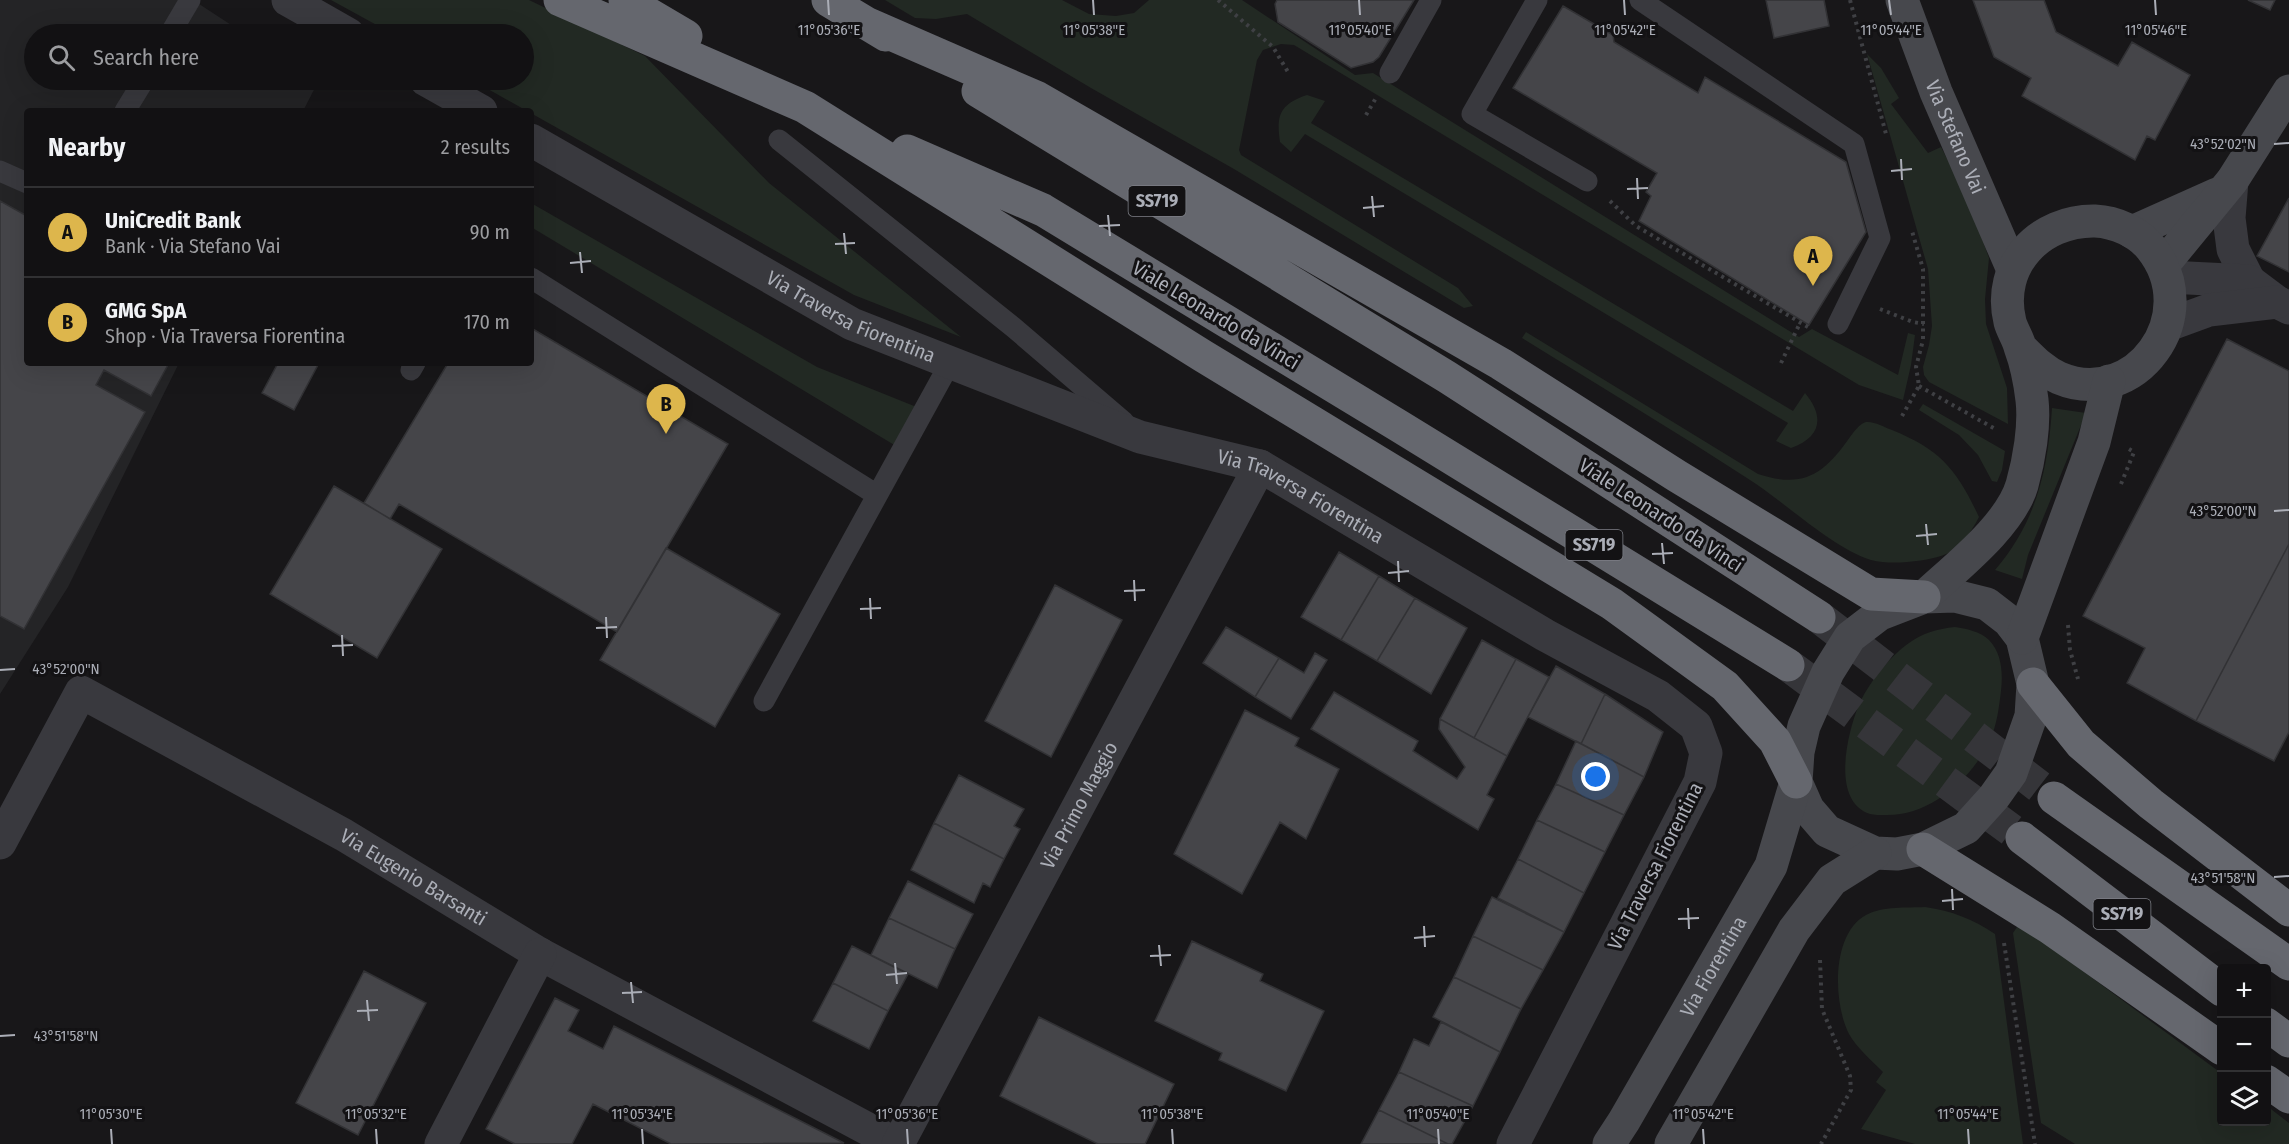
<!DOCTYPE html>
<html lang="en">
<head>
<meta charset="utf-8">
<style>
	:root { --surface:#121113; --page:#1b1a1c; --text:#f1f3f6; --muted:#9c9da0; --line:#313133; --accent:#ddb64c }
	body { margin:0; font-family:"Fira Sans Condensed",sans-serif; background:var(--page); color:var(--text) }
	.controls { position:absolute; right:18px; bottom:18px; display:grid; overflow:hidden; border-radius:6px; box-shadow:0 6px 24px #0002 }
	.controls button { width:54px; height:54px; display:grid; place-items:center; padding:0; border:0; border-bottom:2px solid var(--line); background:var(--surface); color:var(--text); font:30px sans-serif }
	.you { position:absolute; left:1596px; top:777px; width:21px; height:21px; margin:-15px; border:4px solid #fff; border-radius:50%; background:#1a73e8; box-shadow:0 0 0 9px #1a73e833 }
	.badge { display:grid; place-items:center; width:39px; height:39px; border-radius:50%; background:var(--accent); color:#111; font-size:20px; font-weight:700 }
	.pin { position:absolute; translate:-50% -50px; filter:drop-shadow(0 2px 3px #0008) }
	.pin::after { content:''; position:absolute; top:32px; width:21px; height:18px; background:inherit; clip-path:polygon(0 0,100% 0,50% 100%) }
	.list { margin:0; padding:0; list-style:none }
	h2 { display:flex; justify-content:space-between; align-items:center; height:78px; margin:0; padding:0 24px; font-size:26px }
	h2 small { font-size:20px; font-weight:400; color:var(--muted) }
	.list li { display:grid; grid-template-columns:39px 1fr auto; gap:18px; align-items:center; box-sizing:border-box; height:90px; padding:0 24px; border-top:2px solid var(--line) }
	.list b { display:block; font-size:22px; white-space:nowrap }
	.list p { margin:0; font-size:20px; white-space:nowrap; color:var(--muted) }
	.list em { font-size:20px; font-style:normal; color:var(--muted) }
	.icon { flex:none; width:33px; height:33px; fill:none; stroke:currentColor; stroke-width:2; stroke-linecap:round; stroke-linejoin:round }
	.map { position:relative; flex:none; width:2289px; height:1144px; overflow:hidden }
	.search { position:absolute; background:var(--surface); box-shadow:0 6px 24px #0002; left:24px; top:24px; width:510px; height:66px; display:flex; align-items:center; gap:15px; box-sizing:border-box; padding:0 21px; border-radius:33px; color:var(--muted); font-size:22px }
	.panel { position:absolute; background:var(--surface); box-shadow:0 6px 24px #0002; left:24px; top:108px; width:510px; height:258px; border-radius:6px }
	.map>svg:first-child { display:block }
</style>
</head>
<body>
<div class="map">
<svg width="2289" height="1144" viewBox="0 0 2289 1144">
	<rect width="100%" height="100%" fill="#181719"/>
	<!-- built -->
	<path fill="#242426" d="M0,0H193L245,34H34V80H314L318,82L303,111H27V363H179L68,587L0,694Z"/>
	<!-- green -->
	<path fill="#222923" d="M331,0H529L645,56L769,183L961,337L854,295L472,80H524V34H393Z
		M885,0H1062L1089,14L1116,16L1134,13L1149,0H1242L1355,75L1373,73L1799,337L1812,329L1898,375L1908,333L1915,335L1911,365L1903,400L1859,385L1294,45L1281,44L1263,50L1257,60L1239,150L1241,155L1458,288L1473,306L1464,308L1234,169L1091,88L967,14L936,19L915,18Z
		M1867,54L1881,68L1899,98L1891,104L1928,153L1941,147L1968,200L1989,258L1985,299L1986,324L2007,388L2008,424L1929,382L1924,375L1923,367L1929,345L1932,326L1928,269Z
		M1307,95L1325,101L1311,123L1793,411L1805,393C1825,417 1821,437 1791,448L1776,441L1788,423L1305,134L1291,152L1280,142C1276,115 1280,104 1307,95Z
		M531,203L817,367L919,408L896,446L531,227Z
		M1526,332L1758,474C1804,489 1824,474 1850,437C1854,432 1859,424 1866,422C1874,421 1884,427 1892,430C1941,450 1957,470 1979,517C1960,553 1947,558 1907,562C1895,563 1883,563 1871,560C1831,547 1786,503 1750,480C1675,431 1598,385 1522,338Z
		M1923,404L2005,451L2002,470L1997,482L1992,481L1978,455L1959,435L1919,410Z
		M2052,408L2086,413L2028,555L2022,579L1995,570C2037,521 2048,469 2052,408Z
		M1955,627C1966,629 1980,631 1989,640C2002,653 2003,674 2001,691C1999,707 1997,725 1990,740C1972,779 1929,817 1884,815C1880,815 1874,815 1870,814C1831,801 1847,735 1858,707C1867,685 1889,657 1909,643C1923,633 1937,629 1955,627Z
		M1925,907C1952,911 1973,919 1995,934L2023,1144H1915L1861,1129L1886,1090L1876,1082L1883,1072C1871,1060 1857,1048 1849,1034C1833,1003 1831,934 1866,915C1883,906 1907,908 1925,907Z
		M2019,924L2221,1073L2222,1122H2266L2267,1106L2289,1123V1144H2075L2041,1123L2013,933Z"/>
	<!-- building -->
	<path fill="#454549" stroke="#323235" stroke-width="1.5" d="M1277,0H1414L1379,57L1373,62L1351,68L1278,22L1275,4Z
		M1766,0H1824L1829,26L1774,38Z
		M1973,0H2044L2056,32L2118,66L2132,42L2190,75L2155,140L2147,136L2135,160L2022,96L2031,78L1994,57Z
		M2248,0H2275L2270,10Z
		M1563,6L1613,35L1614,42L1698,93L1705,77L1846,162L1866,232L1809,325L1639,221L1651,196L1646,192L1657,173L1513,88Z
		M2289,198V272L2257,256Z
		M0,201L27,216V363H169L151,396L104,370L96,385L145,412L24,629L0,616Z
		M531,328L728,444L617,632L399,504L390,519L364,503L448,363H531Z
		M2227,339L2289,371V544L2196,721L2127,683L2145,648L2083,616Z
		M278,363H319L294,410L262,393Z
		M334,486L442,549L377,658L270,594Z
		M2289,544V732L2274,761L2196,721Z
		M666,548L780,614L715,727L600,660Z
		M1339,552L1379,576L1341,640L1301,617Z
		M1379,576L1415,598L1377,661L1341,640Z
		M1055,585L1122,620L1051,757L985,721Z
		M1415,598L1467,628L1431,694L1377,661Z
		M1226,627L1279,658L1255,697L1203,663Z
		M1482,640L1516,659L1474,738L1440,719Z
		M1315,653L1327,660L1291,719L1255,697L1279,658L1304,673Z
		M1516,659L1549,677L1507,756L1474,738Z
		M1556,666L1605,694L1581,744L1528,717Z
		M1334,692L1418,741L1413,751L1457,779L1465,767L1439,729L1440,719L1507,756L1487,795L1494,799L1478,830L1311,729Z
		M1605,694L1663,732L1644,777L1581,744Z
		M1245,710L1299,738L1295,746L1339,769L1306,839L1280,822L1242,894L1174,854Z
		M1576,741L1644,777L1624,815L1556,784Z
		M959,775L1024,809L1014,826L1020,829L1004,859L934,823Z
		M1556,784L1624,815L1605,852L1537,820Z
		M1537,820L1605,852L1584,893L1518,859Z
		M934,823L1004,859L990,887L983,883L974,903L911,870Z
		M1518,859L1584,893L1564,932L1498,898Z
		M908,881L973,914L955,949L889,918Z
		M1492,897L1564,932L1543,970L1473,936Z
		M889,918L955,949L937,988L871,955Z
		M1473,936L1543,970L1521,1009L1454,977Z
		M1192,941L1263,974L1260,981L1324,1011L1286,1091L1219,1060L1222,1053L1155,1021Z
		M852,946L908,974L888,1011L833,983Z
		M364,971L426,1003L358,1135L296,1103Z
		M1454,977L1521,1009L1500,1052L1433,1017Z
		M833,983L888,1011L869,1049L813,1021Z
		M555,998L579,1010L568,1031L603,1049L614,1026L844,1143L671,1144L593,1104L572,1144H515L486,1129Z
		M1039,1017L1174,1084L1145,1144H1098L1000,1096Z
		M1441,1022L1500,1052L1473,1106L1399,1072L1414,1039L1429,1046Z
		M1399,1072L1473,1106L1452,1144H1448L1379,1110Z
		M1379,1110L1448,1144H1361Z"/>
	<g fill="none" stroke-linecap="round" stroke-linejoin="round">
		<!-- highway-tunnel -->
		<path stroke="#353539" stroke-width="33" stroke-dasharray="33 16" stroke-linecap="butt" d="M1819,617L2054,798
			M1788,665L2022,838"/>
		<!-- path -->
		<path stroke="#3f4044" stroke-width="4" stroke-dasharray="3 4.5" stroke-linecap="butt" d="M1218,0L1273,47L1288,72
			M1850,0L1886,134
			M1366,115L1376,98
			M1610,201L1636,226L1808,327
			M1880,309L1913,322L1924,324
			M1781,363L1800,323
			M1919,386L1997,430
			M1902,416L1919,386L1916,367L1923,340V269L1912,231
			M2121,484L2134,452L2129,449
			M2068,625L2070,650L2078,679
			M2004,943L2035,1144
			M1820,960L1822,1009L1850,1076L1851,1090L1821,1144"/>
		<!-- lane -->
		<path stroke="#39393e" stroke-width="21" d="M1537,0L1472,114L1587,181
			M1640,0L1854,144L1880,238L1838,324
			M170,34L190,0
			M1390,73L1431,0
			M125,111L144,80
			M779,140L1013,327L1124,422
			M0,171L27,183
			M531,278L877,495
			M411,370L415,363
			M764,701L950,363"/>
		<!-- street -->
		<g stroke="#39393e" stroke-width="33">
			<path d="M288,0L348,34"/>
			<path d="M426,80L481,111"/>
			<path id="s1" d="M531,140L852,324L1140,437L1260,466L1545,635L1658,696L1696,726L1706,753L1700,782L1513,1144"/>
			<path d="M2232,181L2229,218L2233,249L2249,281"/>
			<path d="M2168,277L2249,281L2277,302L2289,308"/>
			<path d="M2168,325L2209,310L2277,302"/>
			<path id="s2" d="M0,843L81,692L344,835L540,954L896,1144"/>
			<path d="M441,1144L540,954"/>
			<path id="s3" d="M898,1144L1260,466"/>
		</g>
		<!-- secondary -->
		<g stroke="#47484d" stroke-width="33">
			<path id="s4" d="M1902,0L1936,92L2013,270"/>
			<path d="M2132,232L2217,194"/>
			<path d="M2163,265L2232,181L2289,91"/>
			<path d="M1955,596L1987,604L2009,621L2022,638L2033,684L2031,716L2011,773L1994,797L1966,828L1923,849L1897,854L1875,853L1827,831L1808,809L1796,782L1798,752L1804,726L1828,672L1850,637L1880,614L1924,597Z"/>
			<path d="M1924,597C1955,568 2010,526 2022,485C2029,460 2035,426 2032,400C2030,383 2026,363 2020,347C2018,338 2012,330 2010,322C1996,265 2040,220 2095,221C2116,222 2138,232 2151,248C2205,316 2135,410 2059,378C2043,371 2032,359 2020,347"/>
			<path d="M2022,638L2094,442L2109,381"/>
			<path id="s5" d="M1609,1144L1624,1121L1771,866L1796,782"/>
			<path d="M1671,1144L1794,930L1832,880L1875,853"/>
		</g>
		<!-- highway -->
		<path stroke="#65676e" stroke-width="33" d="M560,0L805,107L1203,356L1612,604L1725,686L1775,741L1796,782
			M625,0L686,36
			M828,0L886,35
			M868,24L1038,98L1501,364L1677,476L1871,594L1924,597
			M978,91L1447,377L1819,617
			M907,151L1043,210L1399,426L1788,665
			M2033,684L2081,744L2151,804L2289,910
			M2054,798L2289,964
			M2022,838L2222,990
			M1923,849L2050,928L2222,1049
			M2266,1024L2289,1041
			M2266,1081L2289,1097"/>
	</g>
	<!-- ticks -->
	<path fill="none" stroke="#abaeb7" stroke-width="2" d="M828,0L829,15M1093,0L1094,15M1359,0L1360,15M1624,0L1625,15M1889,0L1891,15M2155,0L2156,15M2274,144L2289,143M1901,159L1902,180M1891,171L1912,169M1637,178L1638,199M1627,189L1648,188M1372,196L1374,217M1363,208L1384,206M1108,215L1110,236M1099,226L1120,225M844,233L846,254M835,244L855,243M580,252L582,273M570,263L591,261M2274,511L2289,510M1926,524L1928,545M1916,536L1937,534M1662,543L1664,564M1652,554L1673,553M1398,561L1399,582M1388,573L1409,571M1134,580L1135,601M1124,591L1145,590M870,598L871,619M860,609L881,608M606,617L607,638M596,628L617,627M342,635L343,656M332,646L353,645M0,670L15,669M2274,877L2289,876M1952,889L1953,910M1942,901L1963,899M1688,908L1689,929M1678,919L1699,918M1424,926L1425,947M1414,938L1435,936M1159,945L1161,966M1150,956L1171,955M895,963L897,984M886,975L907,973M631,982L633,1003M622,993L642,992M367,1000L369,1021M357,1011L378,1010M0,1036L15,1035M111,1129L112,1144M376,1129L377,1144M642,1129L643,1144M907,1129L908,1144M1172,1129L1173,1144M1438,1129L1439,1144M1703,1129L1704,1144M1968,1129L1969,1144"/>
	<g text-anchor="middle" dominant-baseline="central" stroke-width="6" stroke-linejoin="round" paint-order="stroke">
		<!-- shield labels -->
		<g fill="#131214" stroke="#7d7f86" stroke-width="1.5">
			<rect x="1128.5" y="186" width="57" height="30" rx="4.5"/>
			<rect x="1565.5" y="530" width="57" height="30" rx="4.5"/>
			<rect x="2093.5" y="899" width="57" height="30" rx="4.5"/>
		</g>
		<g font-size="18" font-weight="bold" fill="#abaeb7">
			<text x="1157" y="201">SS719</text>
			<text x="1594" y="545">SS719</text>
			<text x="2122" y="914">SS719</text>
		</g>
		<!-- street labels -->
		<g font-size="20" fill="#abaeb7" stroke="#131214">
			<text stroke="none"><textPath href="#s4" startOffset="147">Via Stefano Vai</textPath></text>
			<text transform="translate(1216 315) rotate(31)">Viale Leonardo da Vinci</text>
			<text stroke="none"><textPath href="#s1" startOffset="366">Via Traversa Fiorentina</textPath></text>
			<text stroke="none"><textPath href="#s1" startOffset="852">Via Traversa Fiorentina</textPath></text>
			<text transform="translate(1661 515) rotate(33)">Viale Leonardo da Vinci</text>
			<text stroke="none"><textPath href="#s3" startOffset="384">Via Primo Maggio</textPath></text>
			<text transform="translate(1655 866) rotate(-63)">Via Traversa Fiorentina</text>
			<text stroke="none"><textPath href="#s2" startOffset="552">Via Eugenio Barsanti</textPath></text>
			<text stroke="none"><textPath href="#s5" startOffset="206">Via Fiorentina</textPath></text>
		</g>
	</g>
	<g font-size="15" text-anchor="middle" fill="#abaeb7" stroke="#131214" stroke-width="6" stroke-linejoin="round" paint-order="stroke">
		<text x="829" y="35">11°05'36"E</text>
		<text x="1094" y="35">11°05'38"E</text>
		<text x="1360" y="35">11°05'40"E</text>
		<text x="1625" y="35">11°05'42"E</text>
		<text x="1891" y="35">11°05'44"E</text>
		<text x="2156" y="35">11°05'46"E</text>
		<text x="2223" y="149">43°52'02"N</text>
		<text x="2223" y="516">43°52'00"N</text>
		<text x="66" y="674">43°52'00"N</text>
		<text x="2223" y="883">43°51'58"N</text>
		<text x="66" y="1041">43°51'58"N</text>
		<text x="111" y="1119">11°05'30"E</text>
		<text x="376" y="1119">11°05'32"E</text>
		<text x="642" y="1119">11°05'34"E</text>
		<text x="907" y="1119">11°05'36"E</text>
		<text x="1172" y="1119">11°05'38"E</text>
		<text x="1438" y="1119">11°05'40"E</text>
		<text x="1703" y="1119">11°05'42"E</text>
		<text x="1968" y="1119">11°05'44"E</text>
	</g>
</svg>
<div class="controls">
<button>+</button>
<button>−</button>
<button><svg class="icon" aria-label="layers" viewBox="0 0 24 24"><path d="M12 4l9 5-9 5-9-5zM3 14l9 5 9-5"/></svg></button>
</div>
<div class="you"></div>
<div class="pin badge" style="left:1813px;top:286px">A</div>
<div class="pin badge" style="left:666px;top:434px">B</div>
<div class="search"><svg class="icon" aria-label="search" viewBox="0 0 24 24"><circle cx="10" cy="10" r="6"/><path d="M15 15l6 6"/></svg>Search here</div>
<section class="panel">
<h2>Nearby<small>2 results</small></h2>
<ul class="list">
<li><span class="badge">A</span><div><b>UniCredit Bank</b><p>Bank · Via Stefano Vai</p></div><em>90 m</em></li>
<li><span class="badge">B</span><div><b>GMG SpA</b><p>Shop · Via Traversa Fiorentina</p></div><em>170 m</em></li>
</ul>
</section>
</div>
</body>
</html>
